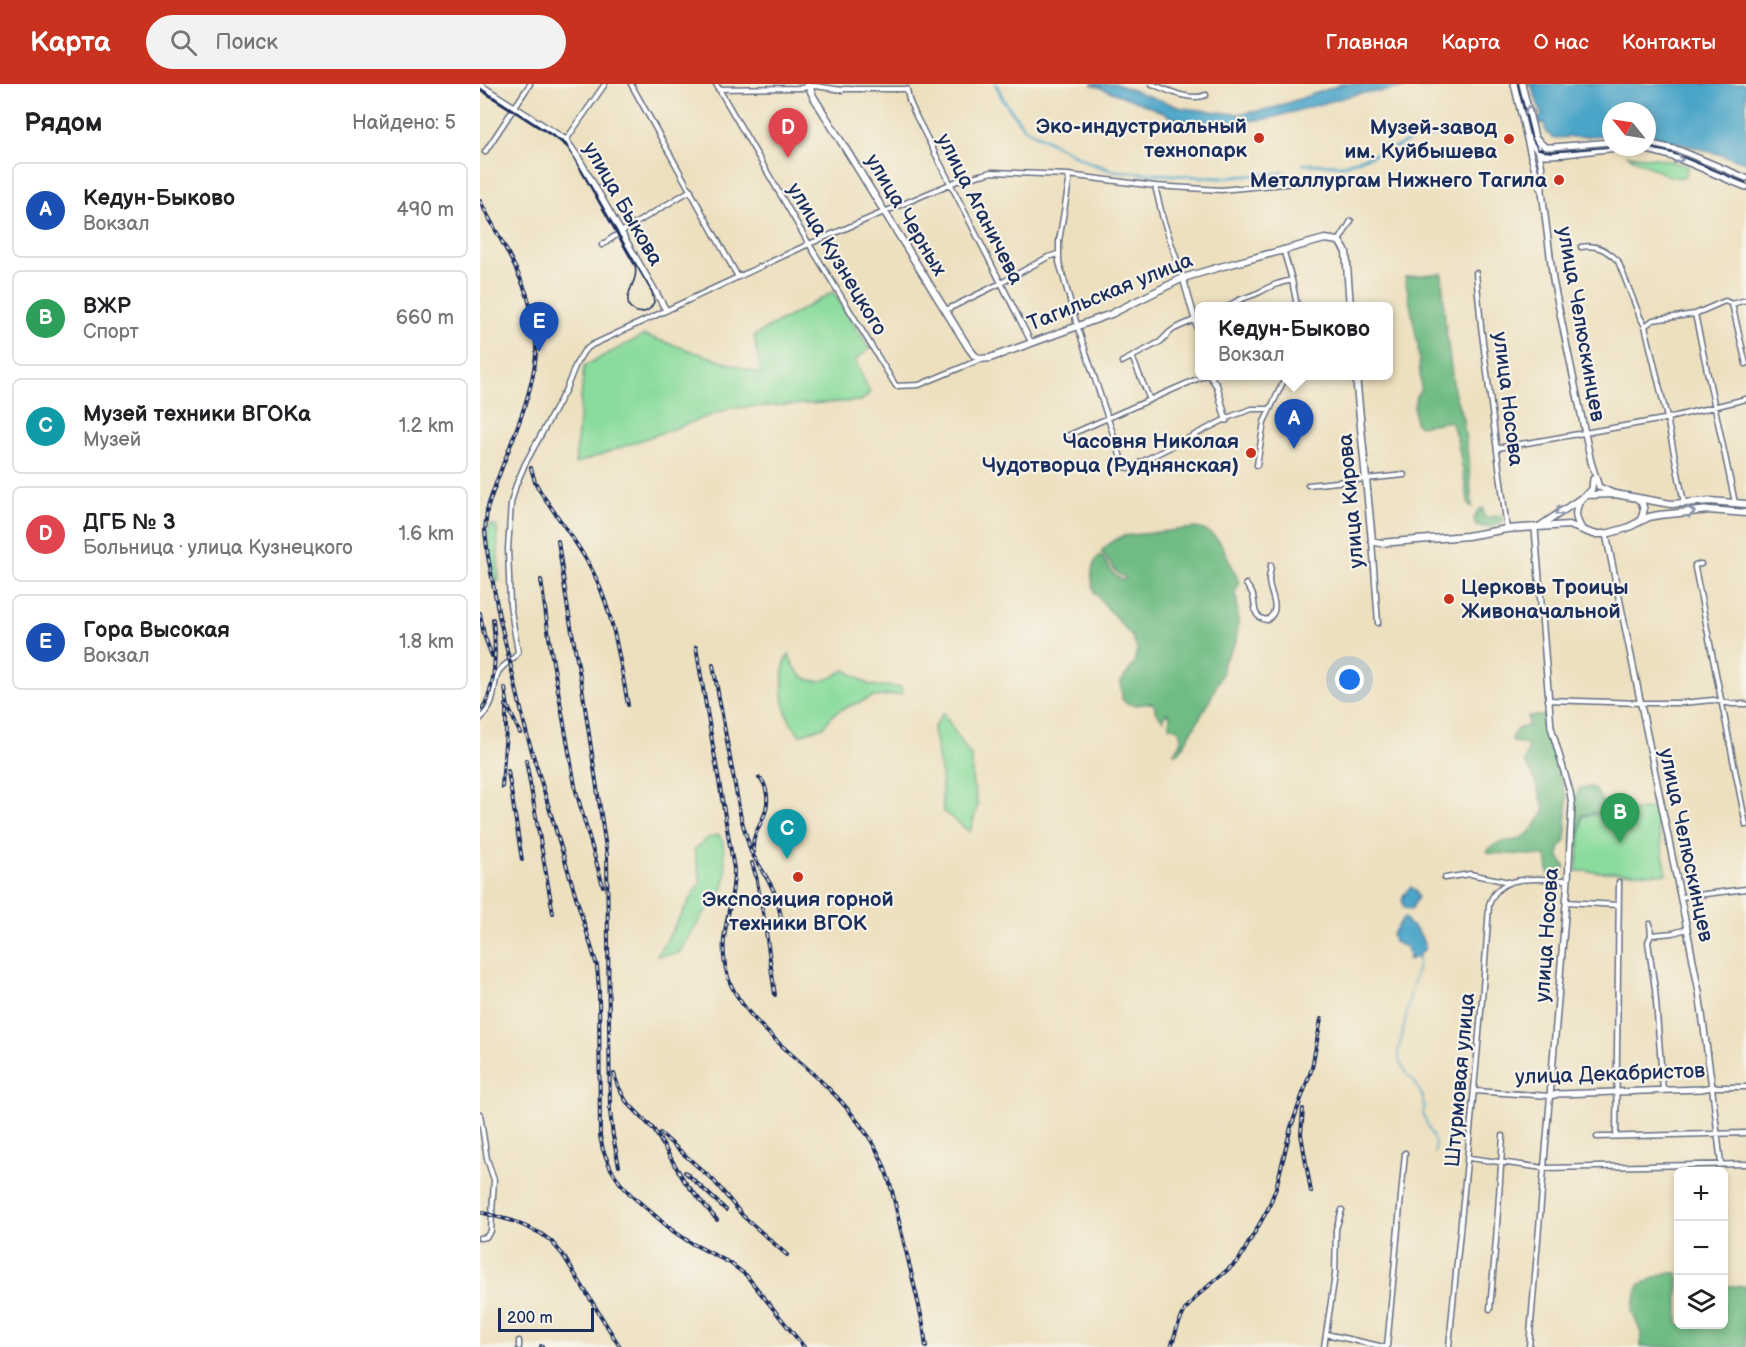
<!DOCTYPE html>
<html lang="ru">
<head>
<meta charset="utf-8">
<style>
	:root { --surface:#fff; --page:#f2f2f2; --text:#202124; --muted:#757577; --line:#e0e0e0; --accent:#c8321e }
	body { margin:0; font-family:"Balsamiq Sans",sans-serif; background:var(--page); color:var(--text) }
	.controls { position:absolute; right:18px; bottom:18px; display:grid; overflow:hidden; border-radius:9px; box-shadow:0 3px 9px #0003 }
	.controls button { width:54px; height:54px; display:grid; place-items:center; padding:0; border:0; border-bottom:2px solid var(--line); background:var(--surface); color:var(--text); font:30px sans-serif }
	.compass { position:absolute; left:1122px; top:18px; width:54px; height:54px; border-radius:50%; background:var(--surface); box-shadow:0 3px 9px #0003; rotate:300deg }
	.scale { position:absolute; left:18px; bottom:15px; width:96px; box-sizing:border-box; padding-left:6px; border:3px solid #1b2f5e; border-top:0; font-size:16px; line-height:21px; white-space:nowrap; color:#1b2f5e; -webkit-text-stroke:4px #f7f3e8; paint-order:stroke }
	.you { position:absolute; left:870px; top:596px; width:21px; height:21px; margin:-15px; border:4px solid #fff; border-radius:50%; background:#1a73e8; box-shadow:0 0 0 9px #1a73e833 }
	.badge { display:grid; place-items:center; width:39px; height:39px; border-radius:50%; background:var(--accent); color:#fff; font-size:20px; font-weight:700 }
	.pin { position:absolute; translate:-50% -50px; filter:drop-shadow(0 2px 3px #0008) }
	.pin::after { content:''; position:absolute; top:32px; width:21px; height:18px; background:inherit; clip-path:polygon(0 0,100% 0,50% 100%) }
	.popup { position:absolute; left:715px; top:218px; width:198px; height:78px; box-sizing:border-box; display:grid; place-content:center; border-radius:9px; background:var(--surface); filter:drop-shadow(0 2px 4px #0005); font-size:20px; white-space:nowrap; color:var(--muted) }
	.popup b { font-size:22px; color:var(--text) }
	.popup::after { content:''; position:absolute; left:50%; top:100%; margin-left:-12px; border:12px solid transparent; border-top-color:var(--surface) }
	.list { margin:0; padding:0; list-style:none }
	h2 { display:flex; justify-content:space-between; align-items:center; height:78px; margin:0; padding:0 24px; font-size:26px }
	h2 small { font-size:20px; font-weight:400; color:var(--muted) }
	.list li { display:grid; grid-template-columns:39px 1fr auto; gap:18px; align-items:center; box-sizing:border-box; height:96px; margin:0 12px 12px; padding:0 12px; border:2px solid var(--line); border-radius:9px }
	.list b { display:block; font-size:22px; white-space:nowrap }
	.list p { margin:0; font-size:20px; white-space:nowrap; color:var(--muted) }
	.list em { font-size:20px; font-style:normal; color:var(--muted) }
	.icon { flex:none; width:33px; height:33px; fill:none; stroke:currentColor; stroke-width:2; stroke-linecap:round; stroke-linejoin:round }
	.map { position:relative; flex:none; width:1266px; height:1263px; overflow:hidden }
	header { display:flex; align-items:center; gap:36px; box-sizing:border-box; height:84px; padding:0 30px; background:var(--accent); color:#fff }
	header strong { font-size:28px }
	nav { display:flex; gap:33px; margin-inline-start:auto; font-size:21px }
	.search { width:420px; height:54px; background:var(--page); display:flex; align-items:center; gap:15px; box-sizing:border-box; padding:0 21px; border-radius:33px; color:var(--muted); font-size:22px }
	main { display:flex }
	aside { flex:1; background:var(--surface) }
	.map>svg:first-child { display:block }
</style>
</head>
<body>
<header>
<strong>Карта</strong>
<div class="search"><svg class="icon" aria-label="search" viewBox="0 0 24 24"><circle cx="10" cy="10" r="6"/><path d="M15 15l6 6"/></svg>Поиск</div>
<nav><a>Главная</a><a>Карта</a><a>О нас</a><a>Контакты</a></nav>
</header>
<main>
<aside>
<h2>Рядом<small>Найдено: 5</small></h2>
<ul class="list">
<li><span class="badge" style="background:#1a4fb4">A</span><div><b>Кедун-Быково</b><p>Вокзал</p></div><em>490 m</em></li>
<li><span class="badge" style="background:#2e9e5b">B</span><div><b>ВЖР</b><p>Спорт</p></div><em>660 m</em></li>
<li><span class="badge" style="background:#0f9aa8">C</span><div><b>Музей техники ВГОКа</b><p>Музей</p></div><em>1.2 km</em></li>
<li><span class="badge" style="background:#e0444e">D</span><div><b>ДГБ № 3</b><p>Больница · улица Кузнецкого</p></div><em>1.6 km</em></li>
<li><span class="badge" style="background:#1a4fb4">E</span><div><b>Гора Высокая</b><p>Вокзал</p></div><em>1.8 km</em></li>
</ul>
</aside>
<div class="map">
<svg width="1266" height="1263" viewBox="0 0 1266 1263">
	<rect width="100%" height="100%" fill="#f7f3e8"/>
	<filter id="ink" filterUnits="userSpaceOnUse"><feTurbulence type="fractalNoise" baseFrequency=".0167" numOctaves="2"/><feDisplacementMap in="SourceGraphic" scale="12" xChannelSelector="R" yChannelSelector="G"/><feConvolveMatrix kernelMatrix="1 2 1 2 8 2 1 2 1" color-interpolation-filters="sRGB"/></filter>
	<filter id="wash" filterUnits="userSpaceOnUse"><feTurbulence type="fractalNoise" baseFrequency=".008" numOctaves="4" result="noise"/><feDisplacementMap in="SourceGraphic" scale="24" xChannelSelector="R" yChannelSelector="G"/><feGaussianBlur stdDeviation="1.35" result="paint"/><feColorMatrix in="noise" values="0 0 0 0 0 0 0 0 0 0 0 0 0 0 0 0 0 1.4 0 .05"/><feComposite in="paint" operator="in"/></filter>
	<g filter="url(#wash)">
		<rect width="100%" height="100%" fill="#ede0bf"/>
		<!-- green -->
		<path fill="#8adc9d" stroke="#52867e" stroke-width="1.5" d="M1148,71L1183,75L1208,82L1205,93C1186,96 1171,81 1153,75Z
			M353,208L390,265L375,276L390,309L381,317L251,324L95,380L104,282L164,251L281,290L274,252Z
			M10,440L17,443L19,495L18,498H16C10,485 5,453 10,440Z
			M309,570C318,600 340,604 364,586C374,589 380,598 391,601C400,603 412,602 421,603L423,610L393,613L362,625L353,631L343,643L320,651C316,646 312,641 309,635C302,621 299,583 309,570Z
			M463,629L492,674V696L498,721L490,748L463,727L461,688L453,645Z
			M1174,724L1187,790L1096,787L1103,732Z
			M239,751L243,758L246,792L242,808L223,831L199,869L177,872L221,797L214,766L228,754Z"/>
		<!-- forest -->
		<path fill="#6fbc84" stroke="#457671" stroke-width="1.5" d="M962,189L965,237L974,307L983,336L989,381L992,423L989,422L978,359L971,337L940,342L935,338L934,323L936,312L941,305L938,261L925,193Z
			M1003,424L1004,434L1022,431L1023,437C1016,444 1005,444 996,441L994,436L998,426Z
			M716,444C746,449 746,478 760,498L754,510L757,515L758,541L756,558L742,581L743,587L729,618L699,669H694V668L698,664L702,652L698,645L689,642L690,632L688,629L685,630L683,636L675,627V622L672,619C661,620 649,624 642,615L641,598L654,580L657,565L652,553L615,509C610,496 610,481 620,471C629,479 632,495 645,496V493L638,490L621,467L633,457L643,452Z
			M1048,632H1064L1065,647L1087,714L1086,757L1079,764V774L1085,782L1081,792L1069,793L1066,772L1010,769L1007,767C1023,752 1023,761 1039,755C1052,749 1058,738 1065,726L1054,694L1044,677L1049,663L1041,659L1033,658L1032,653L1037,645L1048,642Z
			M1111,703C1120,708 1122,718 1129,727L1102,731L1098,762L1095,763L1092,761L1095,713L1100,704Z
			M1186,1189H1198V1240H1244V1194L1248,1202H1266V1263H1161V1249L1152,1227L1159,1201Z"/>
		<!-- water -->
		<path fill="#4ba5c8" stroke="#336a93" stroke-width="1.5" d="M611,0H636L702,24L758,30L790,25L862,0H989L944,4L932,3L899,8L880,9L788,35L750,39L700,37L673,24Z
			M1045,0H1266V78L1202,60L1167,54V27H1131V51L1074,54L1066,49L1064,39L1059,40L1058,35L1062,31L1051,1L1046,2Z
			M931,803L935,806L938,813L931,826L924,824C920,813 923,811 931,803Z
			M924,833L927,836V839C937,844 945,855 944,866L939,870V874H933L930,876L928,874L930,872L926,863L914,858L912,851Z"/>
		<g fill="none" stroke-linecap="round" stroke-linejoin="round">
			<!-- stream -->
			<path stroke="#4ba5c8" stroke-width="1.5" d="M938,874C939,887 933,895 931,907C927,928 923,948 918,969L919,975L927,991L935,998L942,1012L944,1022L943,1031L955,1058V1069"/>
			<!-- canal -->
			<path stroke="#4ba5c8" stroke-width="3" d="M516,0L524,17L544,44L608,78L634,87L740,94L803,89
				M823,80L863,81L919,62L934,54L964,50"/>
		</g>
	</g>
	<g filter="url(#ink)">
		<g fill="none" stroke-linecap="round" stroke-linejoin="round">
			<!-- street casing -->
			<g stroke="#646d80" stroke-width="7">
				<path id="street" d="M151,0L258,193
					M236,0L329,160L416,302L439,301L499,276
					M672,0C687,6 711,18 726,11
					M238,5L321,4L335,2L362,6L364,5H427L429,16L436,32L551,258
					M86,56L125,0
					M5,68L50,0
					M588,91L589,98L579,157V178L597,241L644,383L649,384L752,332L772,325H790
					M675,102L683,135L703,194
					M859,157L871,137
					M122,161L141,148L211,106
					M1101,163C1117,160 1127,166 1138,177L1160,233L1165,242L1187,334L1204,419
					M803,165L812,196L817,222
					M996,189L1001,242L1027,445
					M1252,220L1266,280
					M749,222C760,213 768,214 780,208C792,201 799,199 812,196
					M466,226L521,199L568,173L578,170
					M1215,230L1255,419
					M1165,242L1173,236L1215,230L1245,217L1252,220L1266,216
					M652,273L670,316
					M642,278L680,258L690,248L694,245L714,236
					M587,352L724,292
					M1018,364L1184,335L1266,315
					M777,381L784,338L806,292
					M828,401L924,391
					M892,457L898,539
					M1221,480L1215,481V484L1266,741
					M766,500C767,502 771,507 772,509C777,520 770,533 787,536C803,525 789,510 789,496C789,491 791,486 791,481
					M1068,616L1161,619H1202L1233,616L1252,620H1266
					M0,635C18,617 11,608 18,589C22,580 34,577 38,568L30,521L28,465L31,419L36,401L45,380L86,305L96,280L104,267L112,261L329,160L477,97L512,88L588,91L675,102L741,106L815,99
					M965,794L990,790L1029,798
					M1201,813L1266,805
					M1086,818L1138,821
					M1170,840L1171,851L1168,858L1175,905L1183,1006
					M1171,851L1193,849L1207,845
					M994,1007L1070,1012L1049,1263
					M0,1030L7,1075L14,1096L11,1147L6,1153L0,1154
					M1136,1052L1139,798
					M1117,1053L1266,1049
					M989,1074L1064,1084L1266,1080
					M1241,1080L1232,1003H1266
					M1010,1225L1016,1156L1023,1052
					M846,1250L904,1263
					M39,1257V1263
					M844,1263L855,1191L856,1145L862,1126
					M907,1263L925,1069
					M969,1263C982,1116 1000,969 1009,821C1019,787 1060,796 1088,796"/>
			</g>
			<!-- secondary casing -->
			<g stroke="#646d80" stroke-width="8">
				<path id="secondary" d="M1034,0L1051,72L1060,103
					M1042,0L1059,69L1062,85V107L1073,196L1111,378L1119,403L1133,409
					M0,1L86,56L98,73L186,226
					M1047,52C1052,60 1056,67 1064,71C1092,72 1120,63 1148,64C1191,66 1226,88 1266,103
					M1058,56L1065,63H1073L1131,58
					M1167,59L1199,66L1266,94
					M703,194L720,253
					M730,292L737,302L746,336
					M1106,411L1112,405L1113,395
					M1055,445L1071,643L1090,708L1092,721L1088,796L1070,1012L1078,1010L1221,1005L1232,1003L1219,908L1207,845L1126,450"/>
			</g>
			<!-- primary casing -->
			<g stroke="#646d80" stroke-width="9">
				<path id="primary" d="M328,0L333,12L488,263L494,271L500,275L510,274L631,230L703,194L740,183L845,155L859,157L866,168L870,222
					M876,292L892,457L900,459L987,452L1027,445L1089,441L1113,450H1126L1147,444L1169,433L1179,431L1229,426L1266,429
					M1157,414C1165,420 1165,429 1160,437
					M1101,415C1094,426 1095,434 1101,444
					M1059,443L1106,411L1135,410L1191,420L1230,417L1266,420"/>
			</g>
			<!-- street -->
			<use href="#street" stroke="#fff" stroke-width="4"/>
			<!-- secondary -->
			<use href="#secondary" stroke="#fff" stroke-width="5"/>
			<!-- primary -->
			<use href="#primary" stroke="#fff" stroke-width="6"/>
			<!-- tram -->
			<path stroke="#1b2f5e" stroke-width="1.5" d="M1038,0L1051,53L1058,65L1071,68L1131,63
				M0,4L86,60L172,208L174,218C169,230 157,232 149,222C144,207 159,198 155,182L88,64L78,56L0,6
				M1164,63L1192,69L1266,99"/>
			<!-- rail casing -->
			<g stroke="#1b2f5e" stroke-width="4">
				<path id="rail" d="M0,117C16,148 35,178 47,211C53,230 57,250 56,270C52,320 21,378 7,426L5,447L8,472L19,532L47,651L117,882L119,906L120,1052L123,1066L131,1085L140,1099L151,1111L193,1147L211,1159L250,1179L266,1191L324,1263
					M51,384L55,398L60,407C78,435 101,462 115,492C134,532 140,578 148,621
					M78,457L87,520L102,603L127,771L130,1027L133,1052L139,1082
					M61,496L71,567L96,707L123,802
					M0,529L4,551L12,572
					M216,563L254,785C255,825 235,851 248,893C261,934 318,973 348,1004C363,1018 377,1036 389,1053C408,1081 414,1114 421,1147C429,1178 436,1209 443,1240L446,1263
					M233,581L261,734L271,768L287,794
					M25,604L28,623L40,649
					M2,625C17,602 16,563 13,535
					M46,676L73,829
					M28,687L42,776
					M22,703L26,646V621
					M274,768C268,747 293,734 286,706C284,700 284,697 279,694
					M272,779L276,792L284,834L295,911
					M282,787C297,808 298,818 303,843
					M134,990L138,1002L146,1017L174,1046L205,1098L237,1136
					M823,1025L821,1050L831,1108
					M180,1049L234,1097L263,1132L307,1171
					M205,1088L246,1126
					M0,1128L33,1137L60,1149L71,1157L83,1171L140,1263
					M61,1262L62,1263
					M691,1263L698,1241L705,1226L718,1211L759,1176L788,1125L796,1104L811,1043L832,984L841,935"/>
			</g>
			<!-- rail -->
			<use href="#rail" stroke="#f7f3e8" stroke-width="1.5" stroke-dasharray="4.5" stroke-linecap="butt"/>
		</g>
		<!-- one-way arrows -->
		<defs><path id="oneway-chevron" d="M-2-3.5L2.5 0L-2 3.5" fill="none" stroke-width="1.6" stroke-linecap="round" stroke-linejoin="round" transform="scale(1.5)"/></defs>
		<g stroke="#8d97ae">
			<use href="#oneway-chevron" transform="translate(1049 26) rotate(-105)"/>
			<use href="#oneway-chevron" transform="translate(1199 75) rotate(19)"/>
			<use href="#oneway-chevron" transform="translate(1079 428) rotate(147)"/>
			<use href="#oneway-chevron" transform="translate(1211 428) rotate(-5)"/>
		</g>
	</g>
	<!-- markers -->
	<g fill="#c8321e" stroke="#f7f3e8" stroke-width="2">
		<circle cx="779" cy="54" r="6"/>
		<circle cx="1029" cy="55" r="6"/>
		<circle cx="1079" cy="96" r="6"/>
		<circle cx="771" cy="369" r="6"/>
		<circle cx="969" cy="515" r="6"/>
		<circle cx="318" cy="793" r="6"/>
	</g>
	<g text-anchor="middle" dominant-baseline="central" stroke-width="4.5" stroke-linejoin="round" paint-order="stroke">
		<!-- poi labels -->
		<g font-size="21" font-weight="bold" fill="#1b2f5e" stroke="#f7f3e8" text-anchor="end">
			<text x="767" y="42">Эко-индустриальный<tspan x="767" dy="24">технопарк</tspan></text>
			<text x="1017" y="43">Музей-завод<tspan x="1017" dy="24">им. Куйбышева</tspan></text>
			<text x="1067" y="96">Металлургам Нижнего Тагила</text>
			<text x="759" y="357">Часовня Николая<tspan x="759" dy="24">Чудотворца (Руднянская)</tspan></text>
			<text x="981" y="503" text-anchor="start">Церковь Троицы<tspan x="981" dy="24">Живоначальной</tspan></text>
			<text x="318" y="815" text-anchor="middle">Экспозиция горной<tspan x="318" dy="24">техники ВГОК</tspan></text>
		</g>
		<!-- street labels -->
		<g font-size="21" fill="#1b2f5e" stroke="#f7f3e8">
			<text transform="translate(143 120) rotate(60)">улица Быкова</text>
			<text transform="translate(500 125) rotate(63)">улица Аганичева</text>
			<text transform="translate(426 131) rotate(59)">улица Черных</text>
			<text transform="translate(357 175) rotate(59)">улица Кузнецкого</text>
			<text transform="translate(630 208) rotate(-22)">Тагильская улица</text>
			<text transform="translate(1101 240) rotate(80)">улица Челюскинцев</text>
			<text transform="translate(1028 315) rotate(83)">улица Носова</text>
			<text transform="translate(871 417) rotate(-95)">улица Кирова</text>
			<text transform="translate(1206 761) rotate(78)">улица Челюскинцев</text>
			<text transform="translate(1067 851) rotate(-86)">улица Носова</text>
			<text transform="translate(1130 990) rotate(-2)">улица Декабристов</text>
			<text transform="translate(980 996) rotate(-85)">Штурмовая улица</text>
		</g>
	</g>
</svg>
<div class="controls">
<button>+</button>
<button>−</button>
<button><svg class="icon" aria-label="layers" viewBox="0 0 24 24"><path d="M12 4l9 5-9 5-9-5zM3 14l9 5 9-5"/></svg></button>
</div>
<svg class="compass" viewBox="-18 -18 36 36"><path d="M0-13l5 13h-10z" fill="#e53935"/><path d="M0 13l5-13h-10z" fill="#757577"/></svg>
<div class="scale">200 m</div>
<div class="you"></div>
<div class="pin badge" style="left:814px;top:365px;background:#1a4fb4">A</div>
<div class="popup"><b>Кедун-Быково</b>Вокзал</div>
<div class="pin badge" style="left:1140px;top:759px;background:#2e9e5b">B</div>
<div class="pin badge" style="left:307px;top:775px;background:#0f9aa8">C</div>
<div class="pin badge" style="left:308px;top:74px;background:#e0444e">D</div>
<div class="pin badge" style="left:59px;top:268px;background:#1a4fb4">E</div>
</div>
</main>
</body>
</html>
